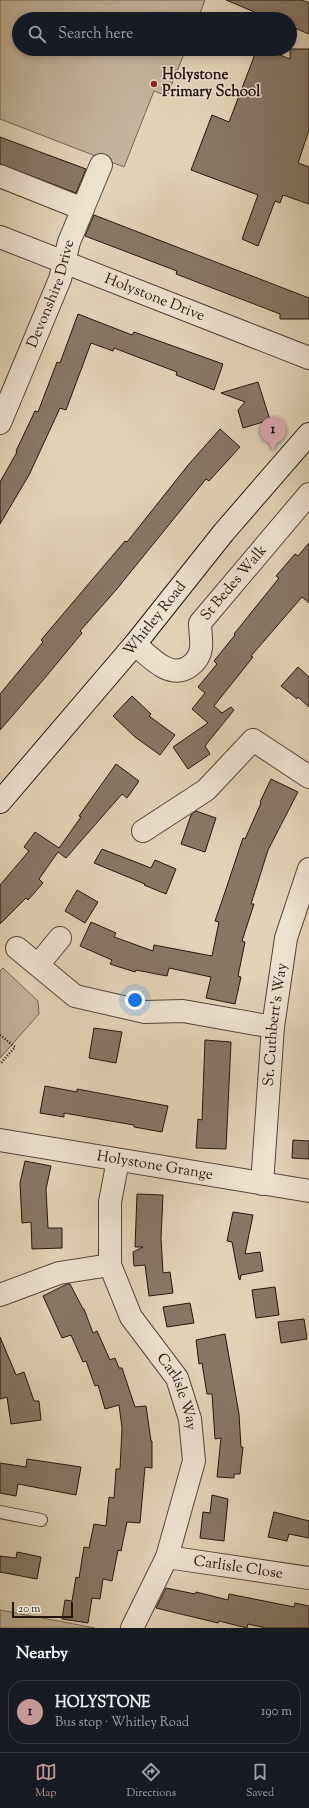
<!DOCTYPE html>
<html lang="en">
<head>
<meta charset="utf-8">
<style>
	:root { --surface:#171b24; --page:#20242c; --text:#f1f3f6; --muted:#9ea1a6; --line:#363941; --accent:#c59692 }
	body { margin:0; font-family:"Sorts Mill Goudy",serif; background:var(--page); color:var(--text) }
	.scale { position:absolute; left:12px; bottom:10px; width:61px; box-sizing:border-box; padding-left:4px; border:2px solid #25150f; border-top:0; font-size:11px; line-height:14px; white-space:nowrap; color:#25150f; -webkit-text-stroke:3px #ece2d0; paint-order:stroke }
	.you { position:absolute; left:135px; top:1000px; width:14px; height:14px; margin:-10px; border:3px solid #fff; border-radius:50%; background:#1a73e8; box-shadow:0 0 0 6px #1a73e833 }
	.badge { display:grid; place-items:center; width:26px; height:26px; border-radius:50%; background:var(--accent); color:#111; font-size:13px; font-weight:700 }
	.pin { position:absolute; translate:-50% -33px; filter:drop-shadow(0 1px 2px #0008) }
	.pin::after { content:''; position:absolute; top:21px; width:14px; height:12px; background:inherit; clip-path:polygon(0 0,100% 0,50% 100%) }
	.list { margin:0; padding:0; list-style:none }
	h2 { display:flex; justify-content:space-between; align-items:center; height:52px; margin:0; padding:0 16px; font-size:17px }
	h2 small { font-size:13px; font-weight:400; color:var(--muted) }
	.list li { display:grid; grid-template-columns:26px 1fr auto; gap:12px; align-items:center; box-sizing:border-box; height:64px; margin:0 8px 8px; padding:0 8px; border:1px solid var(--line); border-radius:16px }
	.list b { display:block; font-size:15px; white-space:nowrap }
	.list p { margin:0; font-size:13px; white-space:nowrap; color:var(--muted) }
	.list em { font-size:13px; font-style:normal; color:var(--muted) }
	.icon { flex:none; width:22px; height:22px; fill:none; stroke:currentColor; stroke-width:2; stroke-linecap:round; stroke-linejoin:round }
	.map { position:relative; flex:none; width:309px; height:1628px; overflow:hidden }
	.search { position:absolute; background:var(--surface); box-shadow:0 2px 6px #0003; left:12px; right:12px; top:12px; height:44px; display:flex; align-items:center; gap:10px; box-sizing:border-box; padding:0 14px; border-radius:22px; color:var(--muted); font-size:15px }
	.sheet { height:124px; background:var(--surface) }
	nav { display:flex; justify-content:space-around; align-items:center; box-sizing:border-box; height:56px; border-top:1px solid var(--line); background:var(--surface); font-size:11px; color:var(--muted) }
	nav a { display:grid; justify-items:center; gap:2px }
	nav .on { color:var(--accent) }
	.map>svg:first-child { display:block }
</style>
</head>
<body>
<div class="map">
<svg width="309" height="1628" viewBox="0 0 309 1628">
	<rect width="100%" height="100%" fill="#e2d3b7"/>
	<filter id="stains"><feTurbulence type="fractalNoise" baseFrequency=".005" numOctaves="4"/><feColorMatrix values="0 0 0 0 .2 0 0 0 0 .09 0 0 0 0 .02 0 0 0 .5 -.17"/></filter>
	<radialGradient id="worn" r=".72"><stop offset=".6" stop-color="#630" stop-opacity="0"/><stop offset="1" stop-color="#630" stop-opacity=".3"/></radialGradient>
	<!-- green -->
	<path fill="#c2b39a" stroke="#746454" d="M0,0H205L198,19H19V49H186L167,96L154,91L124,167L0,119Z
		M3,968L38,1001L39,1014L0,1058V971Z
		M0,1610L95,1628H0Z"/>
	<!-- building -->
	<path fill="#877866" stroke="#25150f" d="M226,0H302L309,3V34L290,26V19H271Z
		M257,49H265L290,59V49H309V130L298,163L309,167V204L283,195L280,203L275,201L258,246L242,239L258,195L191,170L212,115L229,122Z
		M0,137L86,169L76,193L0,164Z
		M94,215L309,298V319H280V314L176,274L177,271L85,236Z
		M78,314L132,335L134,332L223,364L214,390L176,375L177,372L114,348L113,351L91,343L66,410L60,408L29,475L0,524V482L17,452L16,451L35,411L38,412L57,362L60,363Z
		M258,382L270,420L243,428L238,410L245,402L221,393Z
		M220,429L240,447L209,481L206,479L116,590L80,631L82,633L44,679L0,730V694L43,642L41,640L125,541L127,542L189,464Z
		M309,543V603L302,597L251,656L253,657L214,706L222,713L231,707L234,710L205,746L210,754L188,769L173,747L208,723L192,709L205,693L198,687L217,664L214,661L235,635L234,634L279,578L276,576L295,554L298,556Z
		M298,667L309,677V707L298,697L297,699L281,686Z
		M132,696L151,714L149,716L175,735L160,755L135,737L113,716Z
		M116,764L139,781L127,798L122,794L66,858L58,852L39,879L43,883L28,900L26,898L0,924V885L29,851L24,847L35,832L59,848L81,817L79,816Z
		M271,779L298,792L268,850L251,904H254L242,941L245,942L238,976L241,977L235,1004L206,998L211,977L169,968L167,976L136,970L135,972L110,964L112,960L80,946L91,922L116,933L114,937L153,951L154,945L212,956L219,922L215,921L224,895L243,838L245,839L261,803L260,802Z
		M196,811L216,818L205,852L181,844L191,815Z
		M102,849L151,868L155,860L176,869L166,894L144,885L145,884L94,863Z
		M77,890L98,902L85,923L65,911Z
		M94,1028L122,1032L116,1063L89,1058Z
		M205,1040L231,1042L226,1149L196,1148L198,1119L202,1120Z
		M45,1086L77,1092V1089L168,1106L162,1132L134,1127V1125L64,1113V1117L40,1113Z
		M293,1140L309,1141V1159L292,1158Z
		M25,1161L51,1166L46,1189L48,1228H62V1248L32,1249L31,1222L22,1223L20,1183Z
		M137,1194L163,1195L161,1238L163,1273L170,1272L173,1293L149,1296L145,1265L134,1266L133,1252L143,1247H135Z
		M233,1212L253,1215L245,1254L260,1252L263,1271L241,1275L240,1280L239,1279L232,1242L227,1241Z
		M67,1284H70L83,1309H84L93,1333L97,1331L110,1360L115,1358L119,1368H122L135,1407L146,1406L151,1441H152V1468L145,1467L140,1523L127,1522L121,1551L118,1550L112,1581L103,1579L100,1599L92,1598L88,1623L62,1619L65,1600L72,1601L76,1577L79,1578L84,1547L89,1548L94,1524L106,1526L109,1497L114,1498L116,1469H120L122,1428L119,1405L105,1409L98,1385L95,1386L86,1361L83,1362L71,1335L62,1338L43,1296Z
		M275,1287L279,1315L256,1318L252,1290Z
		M190,1303L194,1323L167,1327L163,1307Z
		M304,1319L307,1339L281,1343L278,1322Z
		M225,1334L239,1414L241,1447H243L240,1474H234V1478L217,1477L221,1438L215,1439L212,1394H207L202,1363L199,1364L196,1340Z
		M0,1337L16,1375L24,1372L34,1401H39L41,1420L11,1424L7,1397L0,1399Z
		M27,1459L81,1467L76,1495L18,1484L16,1496L0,1493V1463L26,1467Z
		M212,1495L228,1499L224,1541L200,1538L203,1512L210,1513Z
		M274,1512L309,1521V1538L289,1534L287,1541L268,1537Z
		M17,1552L41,1557L37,1579L0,1572V1556L16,1558Z
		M166,1588L195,1594L196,1592L228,1600L229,1594L294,1607L295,1603L309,1606V1628H266L248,1624L247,1628L219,1621L218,1623L156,1608Z"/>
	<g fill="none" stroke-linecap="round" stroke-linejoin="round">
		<!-- lane casing -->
		<g stroke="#544439" stroke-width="14">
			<path id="lane" d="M0,1512L41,1520"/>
		</g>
		<!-- street casing -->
		<g stroke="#544439" stroke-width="24">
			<g id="street">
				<path d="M0,176L83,209"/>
				<path id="s1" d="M0,237L309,358"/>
				<path id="s2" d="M0,423L60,279L69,242L101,165"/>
				<path id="s3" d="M135,644C149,656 170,681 190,666C197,661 200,656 201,648C202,640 200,631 200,623L309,494"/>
				<path d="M143,831L206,790L253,740L309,777"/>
				<path d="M17,948L75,996L145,1012L183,1011L273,1027"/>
				<path d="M38,965L60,938"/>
				<path id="s4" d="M0,1140L309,1191"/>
				<path id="s5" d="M118,1160L110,1202V1265L131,1317L177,1378L190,1419L194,1461L167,1557L132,1628"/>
				<path id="s6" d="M262,1184L273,1027L286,938L309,869"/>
				<path d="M0,1295L59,1273L110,1265"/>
				<path id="s7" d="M167,1557L309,1578"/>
			</g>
		</g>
		<!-- secondary casing -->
		<g stroke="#25150f" stroke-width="24">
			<g id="secondary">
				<path id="s8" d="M0,802L135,644L224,532L309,434"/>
			</g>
		</g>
		<!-- path -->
		<path stroke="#25150f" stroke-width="2.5" stroke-dasharray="1 2" stroke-linecap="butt" d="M0,1035L15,1047L0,1064"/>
		<!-- lane -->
		<use href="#lane" stroke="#ece2d0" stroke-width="12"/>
		<!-- street -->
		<use href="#street" stroke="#ece2d0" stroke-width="22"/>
		<!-- secondary -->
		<use href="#secondary" stroke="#ece2d0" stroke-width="22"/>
	</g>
	<!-- markers -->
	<circle fill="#8f2418" stroke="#ece2d0" stroke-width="1.5" cx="154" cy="84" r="4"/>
	<g text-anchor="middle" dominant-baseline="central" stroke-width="3" stroke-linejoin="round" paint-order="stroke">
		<!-- poi labels -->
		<g font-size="15" font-weight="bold" fill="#25150f" stroke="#ece2d0" text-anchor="start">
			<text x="162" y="75">Holystone<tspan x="162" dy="17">Primary School</tspan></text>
		</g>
		<!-- street labels -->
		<g font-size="15" fill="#25150f" stroke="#ece2d0">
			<text stroke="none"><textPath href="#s2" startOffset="139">Devonshire Drive</textPath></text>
			<text stroke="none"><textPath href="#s1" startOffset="166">Holystone Drive</textPath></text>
			<text stroke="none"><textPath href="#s3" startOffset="164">St Bedes Walk</textPath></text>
			<text stroke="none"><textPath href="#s8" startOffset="240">Whitley Road</textPath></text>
			<text stroke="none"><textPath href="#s6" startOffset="160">St. Cuthbert's Way</textPath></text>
			<text stroke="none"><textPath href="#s4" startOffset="157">Holystone Grange</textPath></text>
			<text stroke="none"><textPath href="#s5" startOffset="251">Carlisle Way</textPath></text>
			<text stroke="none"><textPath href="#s7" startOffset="72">Carlisle Close</textPath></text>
		</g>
	</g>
	<rect width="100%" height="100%" filter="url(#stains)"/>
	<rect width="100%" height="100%" fill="url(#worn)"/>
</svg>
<div class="scale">20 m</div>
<div class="you"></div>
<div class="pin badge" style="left:273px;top:450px">1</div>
<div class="search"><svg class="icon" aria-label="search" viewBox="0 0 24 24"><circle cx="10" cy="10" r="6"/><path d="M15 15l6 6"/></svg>Search here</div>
</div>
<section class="sheet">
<h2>Nearby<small></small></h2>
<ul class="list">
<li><span class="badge">1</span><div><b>HOLYSTONE</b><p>Bus stop · Whitley Road</p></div><em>190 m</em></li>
</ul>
</section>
<nav>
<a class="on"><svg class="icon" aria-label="map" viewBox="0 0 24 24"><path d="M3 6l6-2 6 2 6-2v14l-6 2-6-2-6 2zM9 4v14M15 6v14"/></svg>Map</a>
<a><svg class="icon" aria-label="directions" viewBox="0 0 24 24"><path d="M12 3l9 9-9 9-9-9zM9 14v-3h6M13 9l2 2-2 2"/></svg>Directions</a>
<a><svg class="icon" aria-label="saved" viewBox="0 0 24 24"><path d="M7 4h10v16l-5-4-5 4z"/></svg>Saved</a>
</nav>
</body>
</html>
